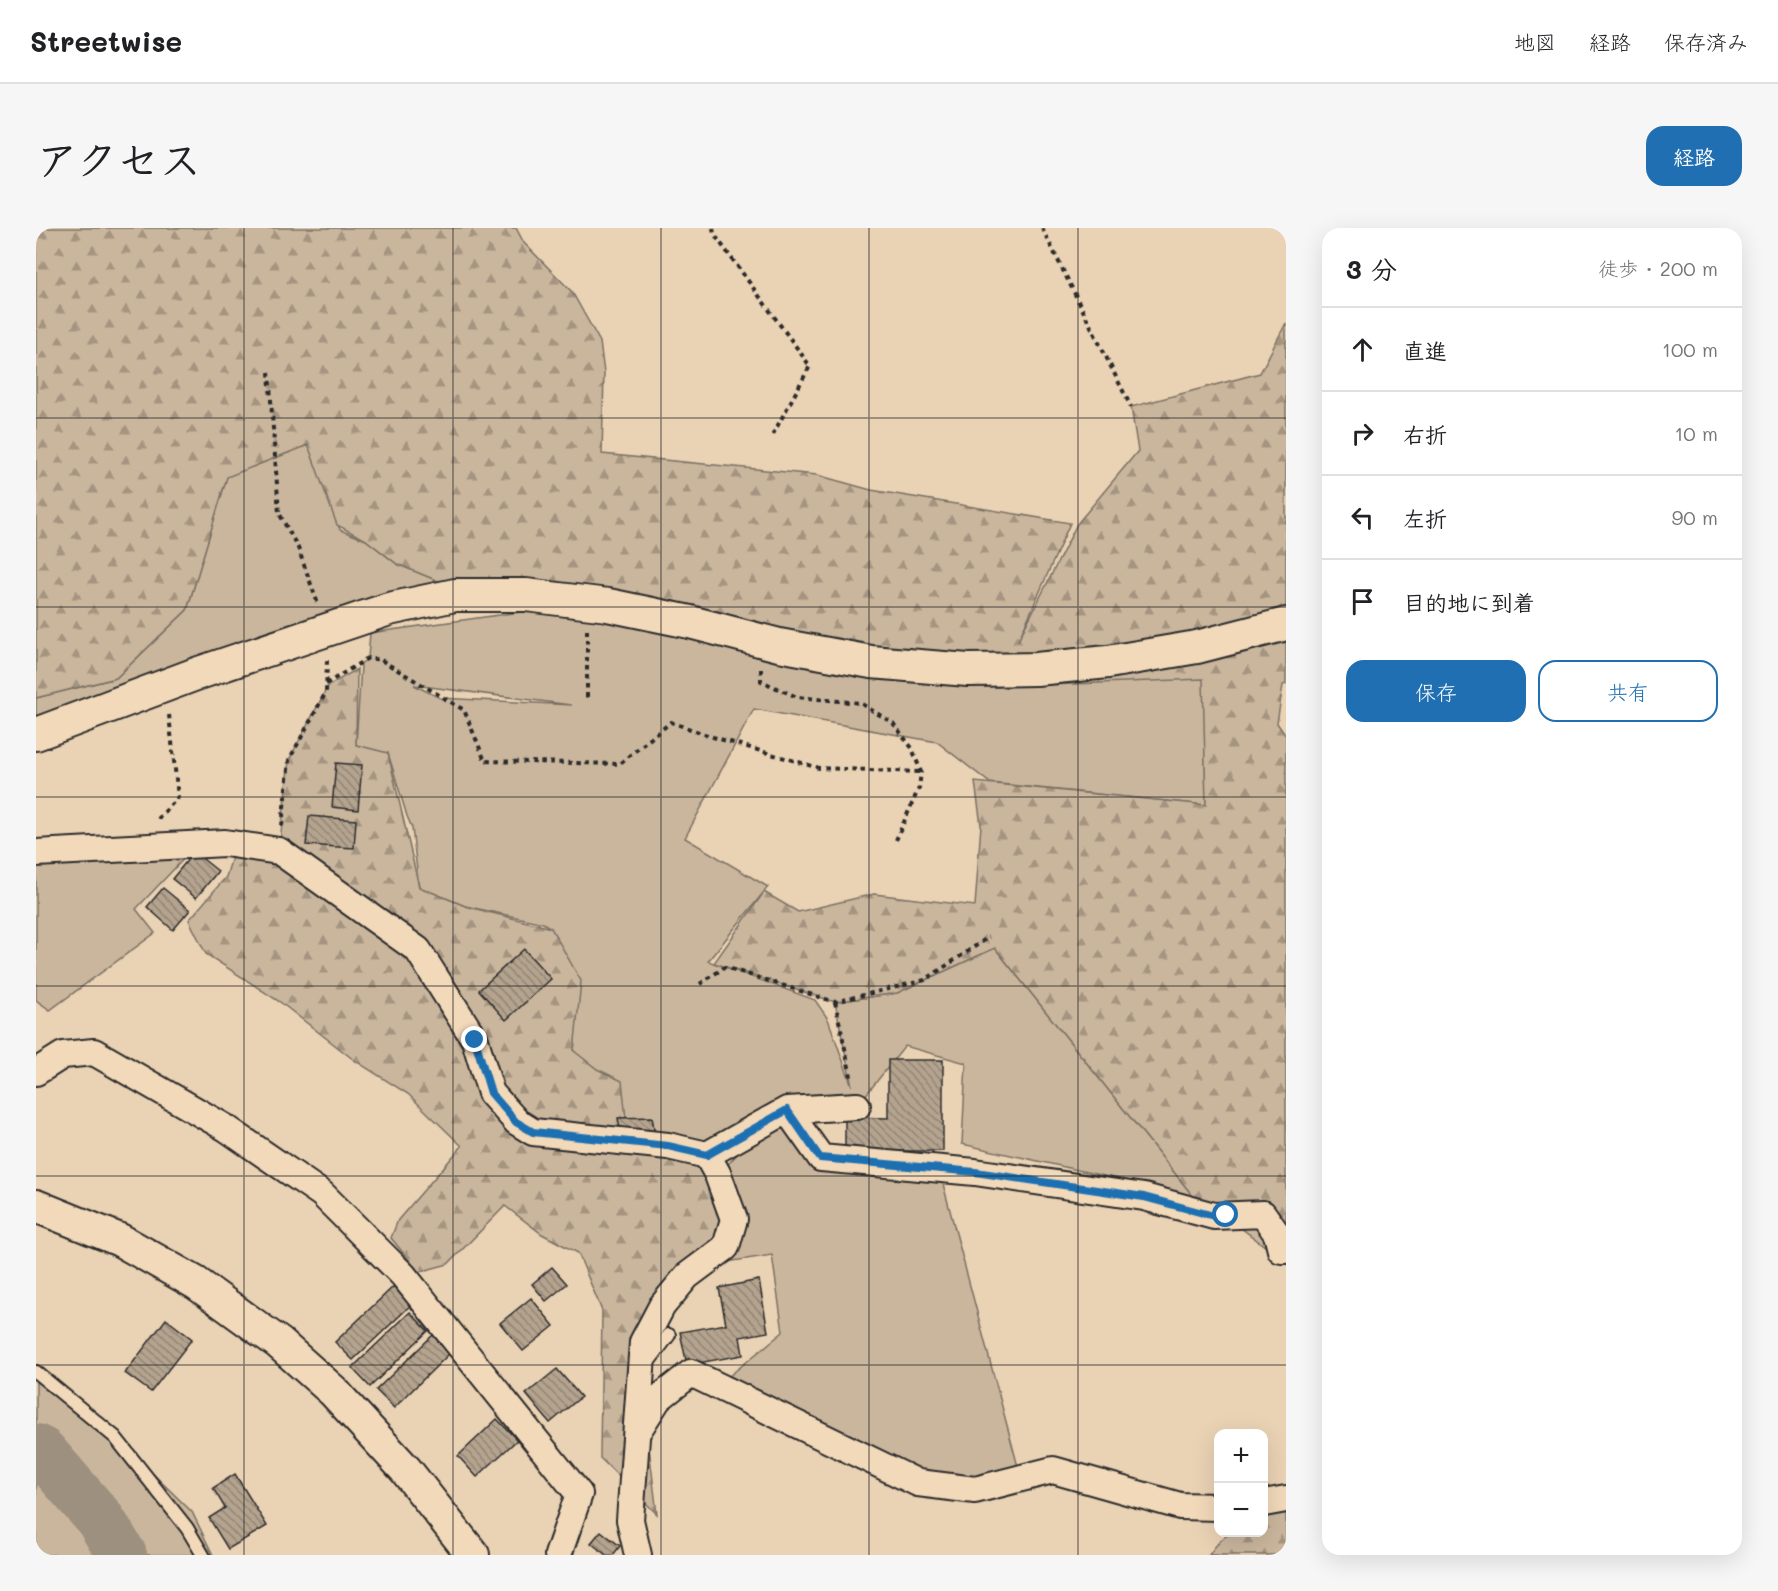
<!DOCTYPE html>
<html lang="ja">
<head>
<meta charset="utf-8">
<style>
	:root { --surface:#fff; --page:#f6f6f6; --text:#202124; --muted:#757577; --line:#e0e0e0; --accent:#1f6fb2 }
	body { margin:0; font-family:Mali,"Klee One",sans-serif; background:var(--page); color:var(--text) }
	.controls { position:absolute; right:18px; bottom:18px; display:grid; overflow:hidden; border-radius:12px; box-shadow:0 6px 24px #0002 }
	.controls button { width:54px; height:54px; display:grid; place-items:center; padding:0; border:0; border-bottom:2px solid var(--line); background:var(--surface); color:var(--text); font:30px sans-serif }
	.stop { position:absolute; width:18px; height:18px; margin:-14px; border:4px solid #1f6fb2; border-radius:50%; background:#fff }
	.stop.end { background:#1f6fb2; border-color:#fff; box-shadow:0 2px 6px #0008 }
	.list { margin:0; padding:0; list-style:none }
	h2 { display:flex; justify-content:space-between; align-items:center; height:78px; margin:0; padding:0 24px; font-size:26px }
	h2 small { font-size:20px; font-weight:400; color:var(--muted) }
	.list li { display:grid; grid-template-columns:39px 1fr auto; gap:18px; align-items:center; box-sizing:border-box; height:84px; padding:0 24px; border-top:2px solid var(--line) }
	.list b { display:block; font-size:22px; white-space:nowrap }
	.list em { font-size:20px; font-style:normal; color:var(--muted) }
	.actions { display:flex; gap:12px; padding:18px 24px }
	.actions a { flex:1; padding:14px 0; border:2px solid var(--accent); border-radius:18px; text-align:center; font-size:21px; color:var(--accent) }
	.actions .main { background:var(--accent); color:#fff }
	.icon { flex:none; width:33px; height:33px; fill:none; stroke:currentColor; stroke-width:2; stroke-linecap:round; stroke-linejoin:round }
	.map { position:relative; flex:none; width:1250px; height:1327px; overflow:hidden; border-radius:18px }
	header { display:flex; align-items:center; gap:36px; box-sizing:border-box; height:84px; padding:0 30px; background:var(--surface); border-bottom:2px solid var(--line) }
	header strong { font-size:28px }
	nav { display:flex; gap:33px; margin-inline-start:auto; font-size:21px }
	.intro { display:flex; align-items:center; justify-content:space-between; box-sizing:border-box; height:144px; padding:0 36px }
	h1 { margin:0; font-size:42px }
	.button { padding:15px 27px; border-radius:18px; background:var(--accent); color:#fff; font-size:21px; font-weight:700 }
	main { display:flex; gap:36px; padding:0 36px }
	aside { flex:1; background:var(--surface); border-radius:18px; box-shadow:0 6px 24px #0002 }
	.map>svg:first-child { display:block }
</style>
</head>
<body>
<header>
<strong>Streetwise</strong>
<nav><a>地図</a><a>経路</a><a>保存済み</a></nav>
</header>
<div class="intro"><h1>アクセス</h1><a class="button">経路</a></div>
<main>
<div class="map">
<svg width="1250" height="1327" viewBox="0 0 1250 1327">
	<defs>
		<pattern id="forest-firs" width="22" height="20" patternUnits="userSpaceOnUse" patternTransform="scale(1.5)"><rect width="22" height="20" fill="#cab69d"/><path d="M5 1l3.5 6h-7zM16 11l3.5 6h-7z" fill="#a49480"/></pattern>
		<pattern id="water-waves" width="16" height="10" patternUnits="userSpaceOnUse" patternTransform="scale(1.5)"><rect width="16" height="10" fill="#9e907e"/><path d="M0 5q4-4 8 0t8 0" fill="none" stroke="#817667"/></pattern>
		<pattern id="building-back-hatch" width="6" height="6" patternUnits="userSpaceOnUse" patternTransform="scale(1.5)"><rect width="6" height="6" fill="#b4a38e"/><path d="M-1 5l2 2M0 0l6 6M5-1l2 2" fill="none" stroke="#938574"/></pattern>
	</defs>
	<rect width="100%" height="100%" fill="#ead2b4"/>
	<filter id="ink" filterUnits="userSpaceOnUse"><feTurbulence type="fractalNoise" baseFrequency=".0167" numOctaves="2"/><feDisplacementMap in="SourceGraphic" scale="12" xChannelSelector="R" yChannelSelector="G"/><feConvolveMatrix kernelMatrix="1 2 1 2 8 2 1 2 1" color-interpolation-filters="sRGB"/></filter>
	<g filter="url(#ink)">
		<!-- green -->
		<path fill="#cab69d" stroke="#7a7064" stroke-width="1.5" fill-rule="evenodd" d="M273,217L304,302L330,312L361,336L420,360L0,499V470L80,450L151,382L191,248Z
			M550,375L1168,451L1170,577L954,555L901,514L718,481L649,610L732,659L672,733L779,772L792,791L816,858L799,774L861,765L959,720L1157,968L926,916L930,835L869,818L821,878L818,864L754,891L785,930L903,941L985,1250L882,1255L681,1158L747,1104L736,1027L664,1038L690,1019L710,985L682,947L718,908L620,927L538,823L540,791L515,700L507,695L429,678L383,659L376,600L371,588L352,525L320,517L325,438L323,437L332,430L334,405ZM378,457L535,477H536L404,470Z
			M156,622L100,681L119,705L14,782L0,772V630Z
			M0,1144L24,1155L156,1284L177,1327H0Z"/>
		<!-- forest -->
		<path fill="url(#forest-firs)" stroke="#7a7064" stroke-width="1.5" d="M0,0H480L488,15L536,64L564,114L568,145L566,226L781,247L835,262L1034,295L982,413L1041,296L1102,223L1095,179L1224,145L1250,95V456L1247,457L1241,495L1250,508V1034L1189,988L1157,968L959,720L861,765L799,774L678,735L728,664L762,684L838,666L939,678L945,597L939,554L1170,577L1167,451L960,459L968,442L436,367L361,336L330,312L301,297L272,217L191,249L151,382L80,450L0,470Z
			M321,441L320,517L352,525L383,659L429,678L515,700L545,753L538,823L561,841L586,853L594,928L671,927L698,991L626,1078L604,1145L621,1286L564,1230L566,1083L542,1025L506,1006L469,978L412,1036L383,1044L355,1010L362,992L426,918L372,866L318,832L244,774L170,726L153,692L190,649L200,616L244,614L253,532L292,458Z
			M1250,1273V1327H1173C1192,1299 1196,1305 1228,1304V1278Z"/>
		<!-- water -->
		<path fill="url(#water-waves)" stroke="#70685d" stroke-width="1.5" d="M0,1221L6,1224L67,1291L92,1327H62L8,1258L0,1254Z"/>
		<g fill="none" stroke-linecap="round" stroke-linejoin="round">
			<!-- shore -->
			<path stroke="#59534c" stroke-width="1.5" d="M0,1228L62,1294L84,1327
				M0,1249L13,1254L64,1320L67,1327"/>
			<!-- river -->
			<path stroke="#9e907e" stroke-width="50" d="M0,1221L6,1224L64,1291L86,1327"/>
		</g>
		<!-- building -->
		<path fill="url(#building-back-hatch)" stroke="#2b2b2b" stroke-width="1.5" d="M300,535L326,537L322,582L296,579Z
			M273,588L320,592L318,620L270,617Z
			M158,624L182,643L160,670L136,651Z
			M127,660L154,682L137,702L111,679Z
			M488,721L515,751L470,792L443,762Z
			M852,832H907V923H809V889L852,890Z
			M616,889L619,906H585L582,890Z
			M516,1039L531,1056L510,1073L496,1056Z
			M723,1052L732,1104L704,1109L707,1127L651,1137L644,1104L690,1096L683,1060Z
			M358,1058L376,1076L317,1132L299,1114Z
			M495,1070L518,1098L487,1123L464,1095Z
			M374,1084L392,1103L334,1159L316,1140Z
			M130,1091L156,1111L115,1164L89,1145Z
			M399,1105L416,1123L358,1180L340,1162Z
			M521,1141L545,1169L514,1195L490,1166Z
			M461,1191L481,1212L441,1249L422,1228Z
			M199,1246L231,1298L192,1321L173,1290L189,1280L177,1260Z
			M565,1303L584,1318L577,1327H570L555,1315Z"/>
		<g fill="none" stroke-linecap="round" stroke-linejoin="round">
			<!-- service casing -->
			<g stroke="#2b2b2b" stroke-width="16">
				<path id="service" d="M610,1137L633,1107
					M0,1144L79,1209L151,1300L167,1327"/>
			</g>
			<!-- minor casing -->
			<g stroke="#2b2b2b" stroke-width="30">
				<path id="minor" d="M0,625L189,615L243,623L382,722L439,812L455,865L481,894L497,904L632,918L671,927L682,947L698,991L690,1019L651,1048L626,1078L607,1114L594,1292L602,1327
					M0,844L27,827L58,824L190,900L286,966L367,1047L543,1266L522,1327
					M751,882L785,930L939,944L1108,969L1178,988L1227,986L1241,1006L1245,1022H1250
					M671,927L751,882L821,878
					M601,1204L622,1171L655,1145L882,1255L939,1262L1017,1242L1144,1278L1182,1279
					M1228,1275L1250,1271"/>
			</g>
			<!-- tertiary casing -->
			<g stroke="#2b2b2b" stroke-width="36">
				<path id="tertiary" d="M0,506L160,446L353,381L419,367H490L572,377L654,394L743,417L835,434L932,442L1000,441L1072,434L1161,419L1250,396
					M0,978L84,1012L160,1055L243,1115L297,1163L369,1241L437,1327"/>
			</g>
			<!-- path -->
			<path stroke="#2b2b2b" stroke-width="4" stroke-dasharray="4.5 4.5" stroke-linecap="butt" d="M677,0L678,6L774,138L736,208
				M1006,0L1095,179
				M233,144L243,285L262,320L282,376
				M551,402V471
				M725,441V453L761,469L824,475L857,495L876,520L885,544L883,560L860,612
				M290,456L332,430L345,432L428,482L449,533L583,536L635,494L677,509L783,540L885,544
				M122,591L142,569L133,487
				M246,598L253,532L290,464L291,432
				M664,756L689,739L799,774L889,752L953,709
				M799,774L816,853"/>
			<!-- service -->
			<use href="#service" stroke="#f2d9ba" stroke-width="12"/>
			<!-- minor -->
			<use href="#minor" stroke="#f2d9ba" stroke-width="26"/>
			<!-- tertiary -->
			<use href="#tertiary" stroke="#f2d9ba" stroke-width="32"/>
		</g>
	</g>
	<g fill="none" stroke-linecap="round" stroke-linejoin="round" filter="url(#ink)">
		<!-- route -->
		<path stroke="#1f6fb2" stroke-width="8" d="M439,812L455,865L480,894L497,904L632,918L671,927L751,882L784,930L939,944L1108,969L1178,988L1190,987"/>
	</g>
	<!-- grid -->
	<path fill="none" stroke="#2b2b2b" stroke-width="1.5" stroke-opacity="0.55" d="M208,0V1327M417,0V1327M625,0V1327M833,0V1327M1042,0V1327M0,190H1250M0,379H1250M0,569H1250M0,758H1250M0,948H1250M0,1137H1250"/>
</svg>
<div class="controls">
<button>+</button>
<button>−</button>
</div>
<div class="stop" style="left:1190px;top:987px"></div>
<div class="stop end" style="left:439px;top:812px"></div>
</div>
<aside>
<h2>3 分<small>徒歩 · 200 m</small></h2>
<ul class="list">
<li><svg class="icon" aria-label="ahead" viewBox="0 0 24 24"><path d="M12 20V5M6 11l6-6 6 6"/></svg><div><b>直進</b></div><em>100 m</em></li>
<li><svg class="icon" aria-label="right" viewBox="0 0 24 24"><path d="M7 20v-9h11M14 6l5 5-5 5"/></svg><div><b>右折</b></div><em>10 m</em></li>
<li><svg class="icon" aria-label="left" viewBox="0 0 24 24"><path d="M17 20v-9H6M10 6l-5 5 5 5"/></svg><div><b>左折</b></div><em>90 m</em></li>
<li><svg class="icon" aria-label="arrive" viewBox="0 0 24 24"><path d="M6 21V4h12l-3 4 3 4H6"/></svg><div><b>目的地に到着</b></div></li>
</ul>
<div class="actions"><a class="main">保存</a><a>共有</a></div>
</aside>
</main>
</body>
</html>
